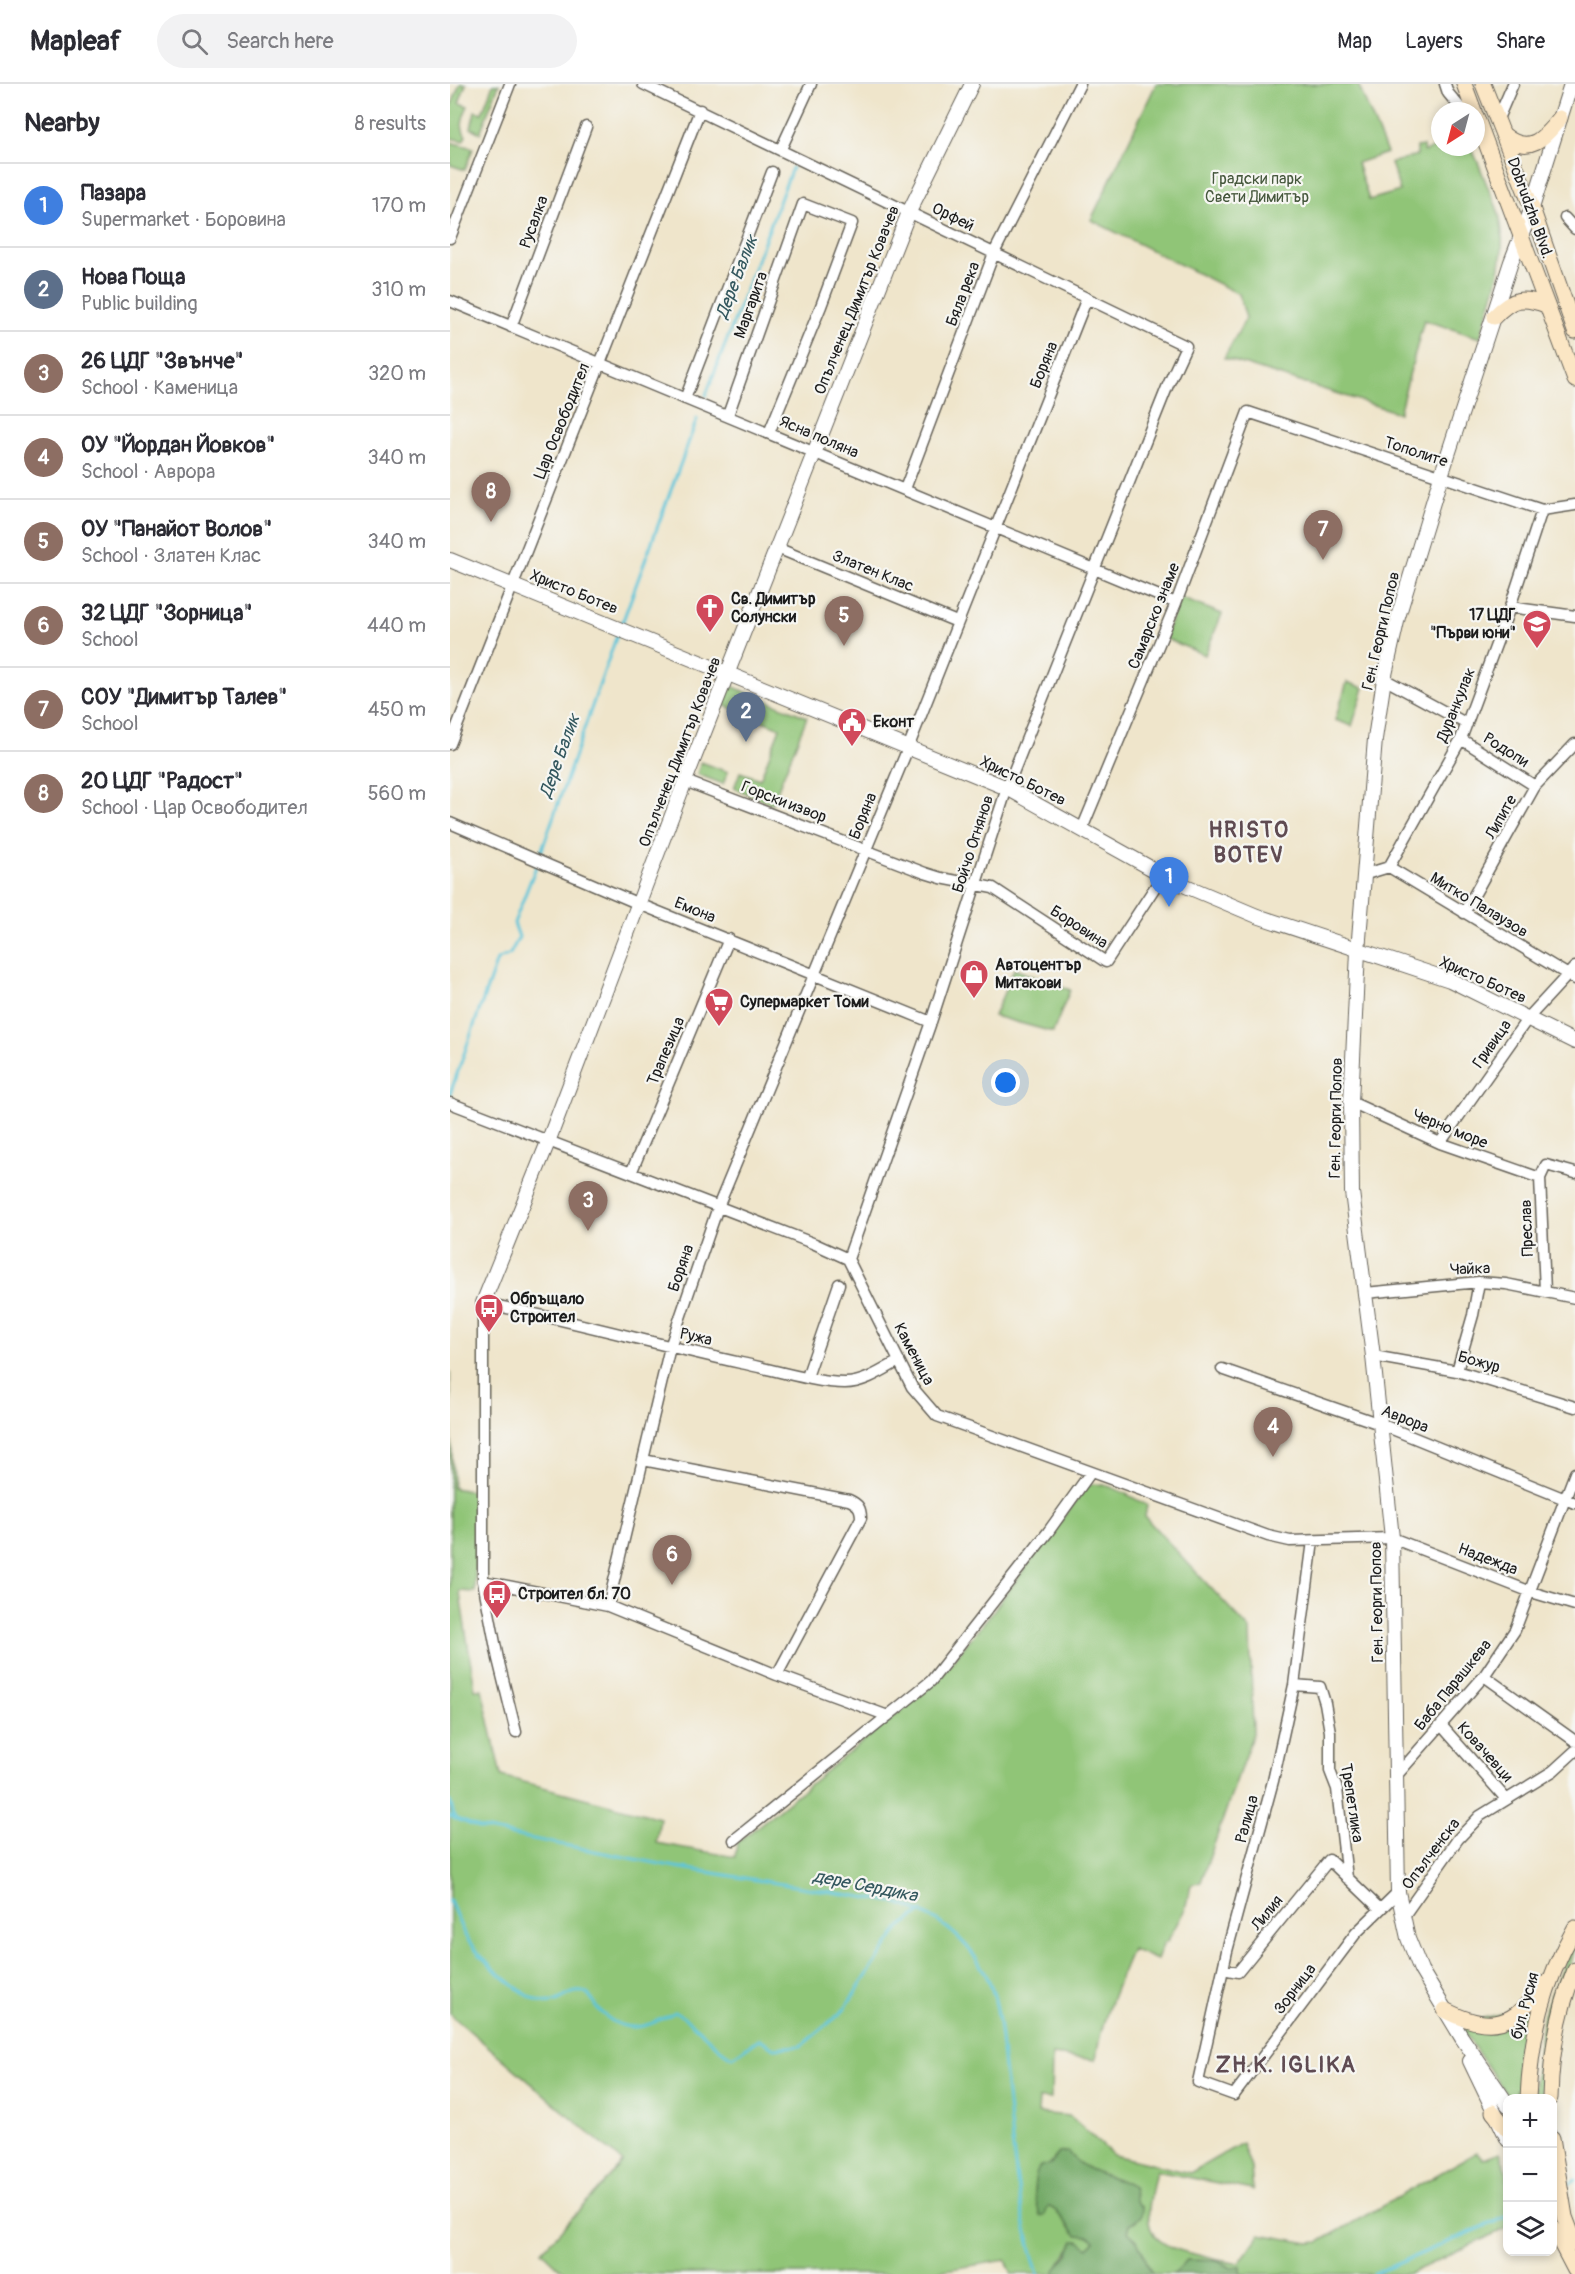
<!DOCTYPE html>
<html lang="en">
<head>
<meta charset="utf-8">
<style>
	:root { --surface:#fff; --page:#f2f2f3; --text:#2b2b33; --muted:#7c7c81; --line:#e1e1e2; --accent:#d1495b }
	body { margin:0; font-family:Pangolin,sans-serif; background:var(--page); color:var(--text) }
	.controls { position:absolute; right:18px; bottom:18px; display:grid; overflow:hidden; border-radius:12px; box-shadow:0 3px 9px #0003 }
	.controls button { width:54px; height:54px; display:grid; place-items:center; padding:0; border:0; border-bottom:2px solid var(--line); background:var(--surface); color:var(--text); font:30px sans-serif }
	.compass { position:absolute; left:981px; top:18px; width:54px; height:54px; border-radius:50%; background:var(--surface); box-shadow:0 3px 9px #0003; rotate:216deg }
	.you { position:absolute; left:556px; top:999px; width:21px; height:21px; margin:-15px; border:4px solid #fff; border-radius:50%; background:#1a73e8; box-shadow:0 0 0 9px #1a73e833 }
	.badge { display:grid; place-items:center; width:39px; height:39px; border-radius:50%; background:var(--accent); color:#fff; font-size:20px; font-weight:700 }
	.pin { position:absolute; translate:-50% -50px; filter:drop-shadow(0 2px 3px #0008) }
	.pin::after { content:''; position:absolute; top:32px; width:21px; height:18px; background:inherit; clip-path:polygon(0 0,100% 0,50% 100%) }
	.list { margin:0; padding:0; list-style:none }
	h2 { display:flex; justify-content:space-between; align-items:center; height:78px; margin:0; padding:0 24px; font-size:26px }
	h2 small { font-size:20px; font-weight:400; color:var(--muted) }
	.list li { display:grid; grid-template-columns:39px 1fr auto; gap:18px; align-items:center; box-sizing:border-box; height:84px; padding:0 24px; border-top:2px solid var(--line) }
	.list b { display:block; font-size:22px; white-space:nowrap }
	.list p { margin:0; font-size:20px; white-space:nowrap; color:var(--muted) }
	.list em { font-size:20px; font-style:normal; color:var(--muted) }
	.icon { flex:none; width:33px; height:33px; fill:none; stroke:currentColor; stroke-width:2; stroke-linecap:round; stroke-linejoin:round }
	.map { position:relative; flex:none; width:1125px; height:2190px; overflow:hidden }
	header { display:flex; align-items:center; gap:36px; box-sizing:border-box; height:84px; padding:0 30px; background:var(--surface); border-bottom:2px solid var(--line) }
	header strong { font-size:28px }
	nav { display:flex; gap:33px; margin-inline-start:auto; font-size:21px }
	.search { width:420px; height:54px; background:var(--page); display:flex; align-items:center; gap:15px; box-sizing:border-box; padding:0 21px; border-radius:33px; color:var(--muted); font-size:22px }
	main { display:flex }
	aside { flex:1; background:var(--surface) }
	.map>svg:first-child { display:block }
</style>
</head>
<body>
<header>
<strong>Mapleaf</strong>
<div class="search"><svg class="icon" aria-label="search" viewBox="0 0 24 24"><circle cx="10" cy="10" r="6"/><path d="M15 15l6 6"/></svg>Search here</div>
<nav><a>Map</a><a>Layers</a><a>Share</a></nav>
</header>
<main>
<aside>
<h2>Nearby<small>8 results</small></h2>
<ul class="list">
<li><span class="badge" style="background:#3f7fe0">1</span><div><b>Пазара</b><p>Supermarket · Боровина</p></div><em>170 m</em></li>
<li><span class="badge" style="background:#5c6f8a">2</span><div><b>Нова Поща</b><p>Public building</p></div><em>310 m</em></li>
<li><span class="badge" style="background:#8d6e63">3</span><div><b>26 ЦДГ &quot;Звънче&quot;</b><p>School · Каменица</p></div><em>320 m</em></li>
<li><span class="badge" style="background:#8d6e63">4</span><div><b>ОУ &quot;Йордан Йовков&quot;</b><p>School · Аврора</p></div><em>340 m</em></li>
<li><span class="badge" style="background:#8d6e63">5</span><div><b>ОУ &quot;Панайот Волов&quot;</b><p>School · Златен Клас</p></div><em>340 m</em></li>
<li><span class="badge" style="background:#8d6e63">6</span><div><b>32 ЦДГ &quot;Зорница&quot;</b><p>School</p></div><em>440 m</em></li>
<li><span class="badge" style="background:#8d6e63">7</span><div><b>СОУ &quot;Димитър Талев&quot;</b><p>School</p></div><em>450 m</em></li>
<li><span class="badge" style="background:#8d6e63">8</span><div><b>20 ЦДГ &quot;Радост&quot;</b><p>School · Цар Освободител</p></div><em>560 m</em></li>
</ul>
</aside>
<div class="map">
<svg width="1125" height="2190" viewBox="0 0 1125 2190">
	<rect width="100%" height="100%" fill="#f6f6f2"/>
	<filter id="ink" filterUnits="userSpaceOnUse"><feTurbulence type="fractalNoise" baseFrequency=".0167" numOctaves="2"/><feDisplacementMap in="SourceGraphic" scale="12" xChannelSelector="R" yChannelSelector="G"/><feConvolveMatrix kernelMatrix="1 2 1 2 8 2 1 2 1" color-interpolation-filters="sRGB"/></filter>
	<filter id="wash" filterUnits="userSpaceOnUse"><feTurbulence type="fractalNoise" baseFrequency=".008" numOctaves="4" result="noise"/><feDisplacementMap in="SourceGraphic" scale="24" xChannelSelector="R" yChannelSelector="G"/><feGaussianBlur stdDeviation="1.35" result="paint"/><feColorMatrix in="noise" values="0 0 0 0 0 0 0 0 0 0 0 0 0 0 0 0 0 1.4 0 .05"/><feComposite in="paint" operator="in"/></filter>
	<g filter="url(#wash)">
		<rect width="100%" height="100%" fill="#efe5cb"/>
		<!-- green -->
		<path fill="#90c577" stroke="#56704a" stroke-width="1.5" d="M10,0H16L9,19L18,22C13,32 9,42 16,52L13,57L0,54V25Z
			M43,0H49L30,49L21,44L25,27L32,29Z
			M706,0H908L937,69L907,79L919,116L950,107L941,79L967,71V63L973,62L974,68L990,61V63H1020C1028,75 1031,87 1037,101C1041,111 1047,121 1049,131C1060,171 1041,216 1030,254L974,236L949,329L774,274L796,234L789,210L641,136Z
			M0,58L23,64L15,86L0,81Z
			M730,514L772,530L755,571L714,554Z
			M897,598L914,604L902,642L885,636Z
			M281,602L357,633L322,720L284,704L290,688L310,695L330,644L273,621Z
			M251,678L278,688L273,700L247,690Z
			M564,885L620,906L603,948L544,932Z
			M0,1287L3,1404L26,1408L25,1508L10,1507L11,1517L25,1605H32L51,1692L210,1734L206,1759L285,1773L287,1759L484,1600L543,1527L636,1403C650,1392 682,1414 697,1421L695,1433L800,1546L803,1649L751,1798L741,1801L735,1825L717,1858H714L707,1876L682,1865C668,1900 650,1938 646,1976L602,1971L601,2015H589L588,2029L620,2032L663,2071L740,2089L792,2059L801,2084L803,2106L706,2087C695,2139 688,2158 748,2171C761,2174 776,2179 789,2179L810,2150L859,2159L869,2158L1027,2068L1033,2075L1049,2069L1057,2086V2144L959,2190H791V2183L781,2184L767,2177L737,2176L724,2190H702L687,2156L678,2148L680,2140L687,2136L692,2124L686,2117L683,2103C661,2088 638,2093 617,2068L609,2069L597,2083L584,2104L590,2131L598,2122L605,2126L627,2151L639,2152L645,2157L638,2164L624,2157C619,2169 607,2179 605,2190H562L556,2176L471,2190H116L92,2167L173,2078L0,1930Z
			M1125,1853C1125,1882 1110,1903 1103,1930C1095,1958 1093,1986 1091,2014H1083L1093,1931Z
			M1084,1922L1079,1943L1072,2014H1059L1011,1944L1013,1939Z"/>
		<!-- forest -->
		<path fill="#74aa68" stroke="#486342" stroke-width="1.5" d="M618,2068C636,2092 661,2088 683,2103L686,2117L692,2124L691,2132L680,2140L678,2148L687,2156L702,2190H655L656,2188L651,2186L647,2190H605V2186L617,2172L624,2157H629L638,2164L645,2157L639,2152L627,2151L605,2126L598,2122L595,2131L590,2132C585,2114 581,2100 589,2083L600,2081L609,2069Z
			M737,2176L767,2177L781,2184L791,2183V2189L724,2190Z"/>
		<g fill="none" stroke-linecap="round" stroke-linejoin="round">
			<!-- stream -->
			<path stroke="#5dc5d9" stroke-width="3" d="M256,311L342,84
				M171,542L247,335
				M89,774L168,548
				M0,1010L47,876L60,870L69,853L64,839L87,780
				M0,1717L5,1735
				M0,1732L32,1745L226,1783L444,1818C485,1831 514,1850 535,1889C550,1916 550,1952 554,1983C562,2051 566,2124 588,2190
				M0,1817C5,1828 9,1840 15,1851C24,1869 73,1915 94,1918C111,1921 119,1905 132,1908C143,1911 144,1921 150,1927C176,1953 197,1943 225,1928C247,1939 260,1961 282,1973C292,1968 300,1959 310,1955L324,1964L351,1962L392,1928L450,1843L472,1827
				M1120,2100L1125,2096
				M924,2190L1058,2132"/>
		</g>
	</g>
	<g filter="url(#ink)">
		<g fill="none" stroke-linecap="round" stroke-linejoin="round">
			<!-- minor casing -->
			<g stroke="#666259" stroke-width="13">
				<path id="minor" d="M193,0L736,262L718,301L557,704L481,938L398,1175
					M995,0L998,9L1013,27
					M1047,37L1063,0
					M331,65L361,0
					M1115,134L1125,145
					M0,154L60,0
					M0,217L726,519
					M61,243L136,43
					M235,315L322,88
					M278,331L353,120L402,139L371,222L319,349
					M455,405L544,169L630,0
					M327,464L507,538
					M1060,523L1125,532
					M934,595L1017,640
					M1011,655L1085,702
					M0,660L250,26
					M235,697L475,789L491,794L543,804L656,878L713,791
					M0,739L189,820L481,938
					M632,745L726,519L798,328L1092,426L1125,421
					M939,783L1011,655L1060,523L1092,426
					M916,790L939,783L1125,895
					M1014,829L1085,702L1125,660
					M901,1018L990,1059L1090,1094
					M0,1019L365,1160L398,1175L462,1303L487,1332L818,1452L840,1457L942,1454L1081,1508L1125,1521
					M990,1059L1078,934L1125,883
					M181,1089L279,855
					M1095,1207L1090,1094L1096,1081L1125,1089
					M915,1209L1029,1198L1056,1200L1125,1214
					M923,1272L1007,1287L1125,1323
					M772,1285L930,1340L1125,1419
					M1007,1287L1023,1231L1029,1198
					M357,1293L389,1200
					M193,1376L399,1416C408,1420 411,1424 411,1434L327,1591
					M863,1457L844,1601L823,1697L777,1867L748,1998L784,2011L906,1849L948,1808
					M33,1497L158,1522L327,1591L438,1632
					M158,1522L220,1263L268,1123L458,664L637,214
					M1034,1592L1125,1657
					M844,1601L870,1603L875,1619L880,1648V1687L887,1705L897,1794
					M991,1641L1056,1715
					M66,1648L48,1575L33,1497V1219C120,1236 205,1260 291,1279C321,1285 366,1299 395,1299C414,1299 433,1286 449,1277
					M947,1691L1034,1592L1065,1546L1125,1389
					M284,1756L481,1597L598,1448L641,1388
					M953,1833L1008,1755L1030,1732L1103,1687L1125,1667
					M773,1885L788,1888L879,1776L930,1825"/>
			</g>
			<!-- tertiary casing -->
			<g stroke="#666259" stroke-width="16">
				<path id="tertiary" d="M0,476L557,704L724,797L807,832L1000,896L1125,958
					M33,1219L98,1058L235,697L459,128L522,0
					M1020,1977L1058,2056
					M1058,2021L1012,1954L971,1886L958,1854L948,1808L942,1454L923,1272L902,1108L901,1018L908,867L925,655L934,595L948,533L991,392L1061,178L1082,124L1121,0"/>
			</g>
			<!-- secondary casing -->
			<g stroke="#666259" stroke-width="17">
				<path id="secondary" d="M1014,0L1024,27
					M1033,0L1082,124L1125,247
					M1026,32L1125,296
					M1054,51C1079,72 1094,54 1110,34
					M1044,233C1062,214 1072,212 1096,221
					M995,1926C1041,1950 1066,1942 1092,1900
					M1078,2014C1081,1951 1093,1900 1125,1844
					M1100,2014C1101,1970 1108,1927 1125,1886
					M1043,2028L1058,2046
					M1102,2054L1115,2133L1125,2159
					M1102,2142L1125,2186"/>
			</g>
			<!-- minor -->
			<use href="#minor" stroke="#fff" stroke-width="10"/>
			<!-- tertiary -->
			<use href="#tertiary" stroke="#fff" stroke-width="14"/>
			<!-- secondary -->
			<use href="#secondary" stroke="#fbe6c4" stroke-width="15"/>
		</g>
	</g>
	<!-- icons -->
	<defs>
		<g id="church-pin" transform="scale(1.5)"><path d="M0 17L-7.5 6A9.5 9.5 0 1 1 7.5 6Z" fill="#d1495b" stroke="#f6f6f2"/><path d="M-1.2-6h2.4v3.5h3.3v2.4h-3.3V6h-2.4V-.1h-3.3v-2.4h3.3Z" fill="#fff"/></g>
		<g id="school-pin" transform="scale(1.5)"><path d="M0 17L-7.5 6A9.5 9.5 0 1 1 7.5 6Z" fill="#d1495b" stroke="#f6f6f2"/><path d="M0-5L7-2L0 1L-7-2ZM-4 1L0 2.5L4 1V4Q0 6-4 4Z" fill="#fff"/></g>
		<g id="civic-pin" transform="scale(1.5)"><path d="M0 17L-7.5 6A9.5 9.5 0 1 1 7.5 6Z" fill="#d1495b" stroke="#f6f6f2"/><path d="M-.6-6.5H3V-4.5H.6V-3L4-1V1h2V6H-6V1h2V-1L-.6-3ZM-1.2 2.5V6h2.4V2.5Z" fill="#fff"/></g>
		<g id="shop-pin" transform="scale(1.5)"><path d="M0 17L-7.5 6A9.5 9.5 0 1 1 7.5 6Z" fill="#d1495b" stroke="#f6f6f2"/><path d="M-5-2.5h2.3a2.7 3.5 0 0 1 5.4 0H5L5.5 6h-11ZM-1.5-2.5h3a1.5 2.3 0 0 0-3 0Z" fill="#fff"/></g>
		<g id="supermarket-pin" transform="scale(1.5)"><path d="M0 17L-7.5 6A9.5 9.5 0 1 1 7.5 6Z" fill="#d1495b" stroke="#f6f6f2"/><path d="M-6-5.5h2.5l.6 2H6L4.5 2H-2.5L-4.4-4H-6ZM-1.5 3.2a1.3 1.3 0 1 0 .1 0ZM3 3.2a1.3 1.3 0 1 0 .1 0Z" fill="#fff"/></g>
		<g id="bus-pin" transform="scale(1.5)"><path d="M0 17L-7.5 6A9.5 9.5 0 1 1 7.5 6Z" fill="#d1495b" stroke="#f6f6f2"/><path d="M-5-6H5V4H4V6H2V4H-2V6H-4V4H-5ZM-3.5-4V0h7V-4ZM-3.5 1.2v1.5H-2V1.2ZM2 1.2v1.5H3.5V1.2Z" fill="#fff"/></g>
	</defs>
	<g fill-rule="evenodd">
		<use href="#church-pin" x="260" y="524"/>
		<use href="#school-pin" x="1087" y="540"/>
		<use href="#civic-pin" x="402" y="638"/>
		<use href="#shop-pin" x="524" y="890"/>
		<use href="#supermarket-pin" x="269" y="918"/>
		<use href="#bus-pin" x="39" y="1224"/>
		<use href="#bus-pin" x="47" y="1510"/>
	</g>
	<g text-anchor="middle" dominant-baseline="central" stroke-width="4.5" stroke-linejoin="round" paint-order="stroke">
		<!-- park labels -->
		<g font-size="16" fill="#45573c" stroke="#f6f6f2">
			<text x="807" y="95">Градски парк<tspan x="807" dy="18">Свети Димитър</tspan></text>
		</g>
		<!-- street labels -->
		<g font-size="16" fill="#1c1c1c" stroke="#f6f6f2">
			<text transform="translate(1080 124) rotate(70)">Dobrudzha Blvd.</text>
			<text transform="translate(503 133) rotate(26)">Орфей</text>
			<text transform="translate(84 138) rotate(-70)">Русалка</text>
			<text transform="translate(513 210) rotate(-69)">Бяла река</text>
			<text transform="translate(407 216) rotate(-68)">Опълченец Димитър Ковачев</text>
			<text transform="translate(301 221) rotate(-70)">Маргарита</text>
			<text transform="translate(594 281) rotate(-68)">Боряна</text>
			<text transform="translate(112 337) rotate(-68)">Цар Освободител</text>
			<text transform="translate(369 353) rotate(23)">Ясна поляна</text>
			<text transform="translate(966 368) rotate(18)">Тополите</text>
			<text transform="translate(423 487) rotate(22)">Златен Клас</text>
			<text transform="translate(124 508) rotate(22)">Христо Ботев</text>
			<text transform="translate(704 532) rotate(-68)">Самарско знаме</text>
			<text transform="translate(931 547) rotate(-77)">Ген. Георги Попов</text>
			<text transform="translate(1006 621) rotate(-68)">Дуранкулак</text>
			<text transform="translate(1056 666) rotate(32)">Родопи</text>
			<text transform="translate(230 668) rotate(-69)">Опълченец Димитър Ковачев</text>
			<text transform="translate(573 697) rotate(26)">Христо Ботев</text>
			<text transform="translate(334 718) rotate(21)">Горски извор</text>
			<text transform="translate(413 732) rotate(-68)">Боряна</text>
			<text transform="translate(1051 733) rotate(-61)">Липите</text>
			<text transform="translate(523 760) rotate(-72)">Бойчо Огнянов</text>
			<text transform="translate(1029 821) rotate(31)">Митко Палаузов</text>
			<text transform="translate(245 826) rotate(22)">Емона</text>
			<text transform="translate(629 843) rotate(33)">Боровина</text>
			<text transform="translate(1033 896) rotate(24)">Христо Ботев</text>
			<text transform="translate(1042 960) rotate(-55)">Гривица</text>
			<text transform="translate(216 967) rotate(-67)">Трапезица</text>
			<text transform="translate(886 1034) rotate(-89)">Ген. Георги Попов</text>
			<text transform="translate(1000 1045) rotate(22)">Черно море</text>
			<text transform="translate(1077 1144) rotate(-92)">Преслав</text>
			<text transform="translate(231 1184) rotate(-71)">Боряна</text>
			<text transform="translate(1020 1185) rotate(-2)">Чайка</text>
			<text transform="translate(246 1253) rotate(13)">Ружа</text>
			<text transform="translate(464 1270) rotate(62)">Каменица</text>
			<text transform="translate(1029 1278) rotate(16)">Божур</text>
			<text transform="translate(955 1335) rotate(22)">Аврора</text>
			<text transform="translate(1038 1475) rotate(21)">Надежда</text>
			<text transform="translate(927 1518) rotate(-91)">Ген. Георги Попов</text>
			<text transform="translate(1003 1601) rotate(-51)">Баба Парашкева</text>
			<text transform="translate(1035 1668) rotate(48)">Ковачевци</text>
			<text transform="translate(902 1719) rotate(81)">Трепетлика</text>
			<text transform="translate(797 1735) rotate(-75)">Ралица</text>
			<text transform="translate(981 1770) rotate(-53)">Опълченска</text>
			<text transform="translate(817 1829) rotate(-51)">Лилия</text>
			<text transform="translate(845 1905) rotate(-53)">Зорница</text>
			<text transform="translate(1075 1922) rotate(-75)">бул. Русия</text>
		</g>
		<!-- poi labels -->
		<g font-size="16" font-weight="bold" fill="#1c1c1c" stroke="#f6f6f2" text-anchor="start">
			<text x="281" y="515">Св. Димитър<tspan x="281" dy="18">Солунски</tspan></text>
			<text x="1066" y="531" text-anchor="end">17 ЦДГ<tspan x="1066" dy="18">"Първи юни"</tspan></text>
			<text x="423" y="638">Еконт</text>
			<text x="545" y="881">Автоцентър<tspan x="545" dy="18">Митакови</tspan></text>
			<text x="290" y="918">Супермаркет Томи</text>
			<text x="60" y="1215">Обръщало<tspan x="60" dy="18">Строител</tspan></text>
			<text x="68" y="1510">Строител бл. 70</text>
		</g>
		<!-- water labels -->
		<g font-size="18" font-style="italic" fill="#33575e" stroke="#f6f6f2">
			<text transform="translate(287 193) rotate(-69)">Дере Балик</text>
			<text transform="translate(110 672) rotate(-70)">Дере Балик</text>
			<text transform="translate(415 1802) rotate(11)">дере Сердика</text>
		</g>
		<!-- district labels -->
		<g font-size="22" font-weight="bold" letter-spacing="1.5" fill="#5f4b52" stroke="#f6f6f2">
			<text x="799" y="746">HRISTO<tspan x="799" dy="25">BOTEV</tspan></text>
			<text x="836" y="1981">ZH.K. IGLIKA</text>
		</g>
	</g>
</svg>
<div class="controls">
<button>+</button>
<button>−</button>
<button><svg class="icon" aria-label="layers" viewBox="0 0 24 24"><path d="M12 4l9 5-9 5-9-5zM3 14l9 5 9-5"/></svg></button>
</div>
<svg class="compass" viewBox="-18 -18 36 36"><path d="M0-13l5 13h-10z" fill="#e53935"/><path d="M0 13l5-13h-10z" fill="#7c7c81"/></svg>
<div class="you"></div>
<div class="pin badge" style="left:719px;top:823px;background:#3f7fe0">1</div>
<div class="pin badge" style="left:296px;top:658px;background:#5c6f8a">2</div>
<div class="pin badge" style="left:138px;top:1147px;background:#8d6e63">3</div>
<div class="pin badge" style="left:823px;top:1373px;background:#8d6e63">4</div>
<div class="pin badge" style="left:394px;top:562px;background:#8d6e63">5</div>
<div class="pin badge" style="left:222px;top:1501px;background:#8d6e63">6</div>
<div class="pin badge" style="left:873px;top:476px;background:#8d6e63">7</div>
<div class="pin badge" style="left:41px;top:438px;background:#8d6e63">8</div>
</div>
</main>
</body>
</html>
